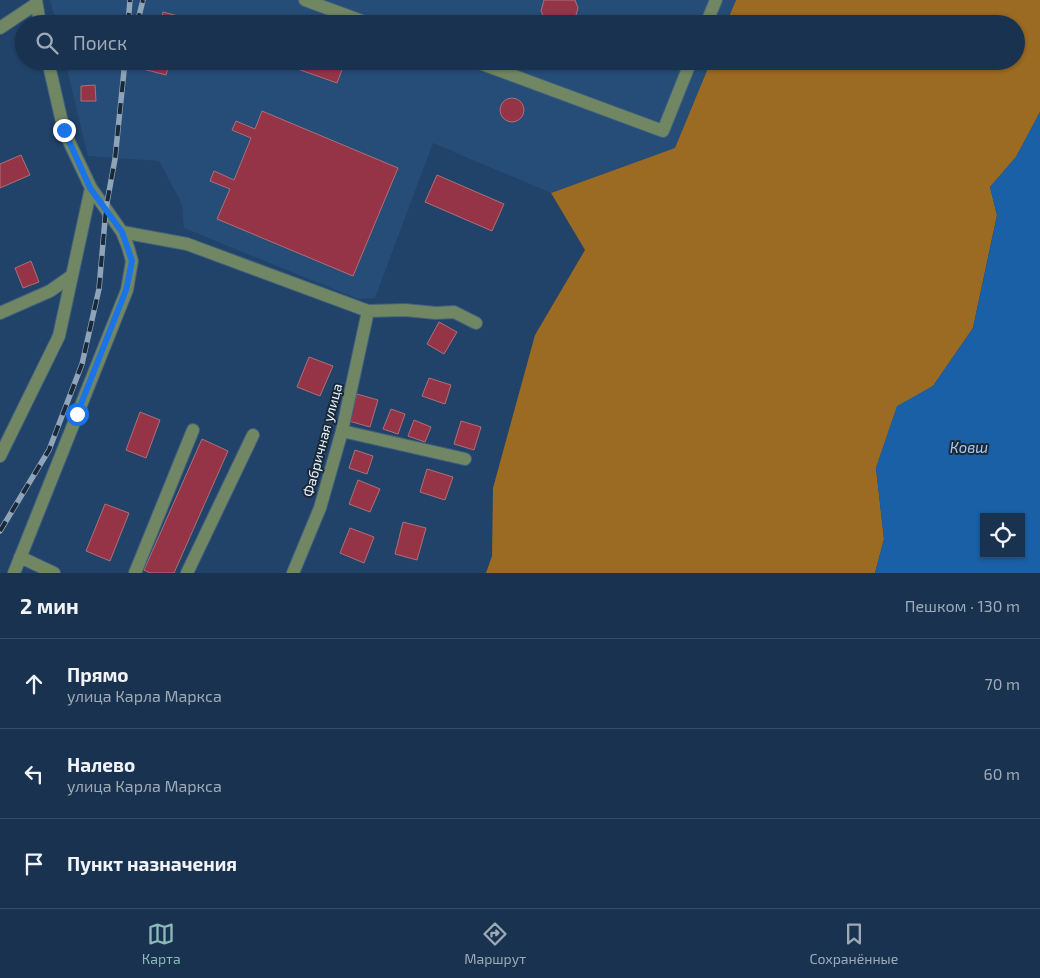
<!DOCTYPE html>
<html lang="ru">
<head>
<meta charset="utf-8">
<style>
	:root { --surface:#19324f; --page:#223a56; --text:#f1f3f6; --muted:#9faab7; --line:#374d66; --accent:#8bbbb9 }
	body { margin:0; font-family:"Exo 2",sans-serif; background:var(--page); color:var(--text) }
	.controls { position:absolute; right:15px; bottom:15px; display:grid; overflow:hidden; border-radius:0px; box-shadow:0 1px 4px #0004 }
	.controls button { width:45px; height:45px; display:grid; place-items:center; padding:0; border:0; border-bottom:1px solid var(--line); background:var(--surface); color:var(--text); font:25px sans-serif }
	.stop { position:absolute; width:15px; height:15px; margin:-11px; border:4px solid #1a73e8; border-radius:50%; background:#fff }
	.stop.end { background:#1a73e8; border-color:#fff; box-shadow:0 1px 5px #0008 }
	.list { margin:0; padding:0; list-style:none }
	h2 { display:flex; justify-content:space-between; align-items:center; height:65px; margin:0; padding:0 20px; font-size:21px }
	h2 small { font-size:16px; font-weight:400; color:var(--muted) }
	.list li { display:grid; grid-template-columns:32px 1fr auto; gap:15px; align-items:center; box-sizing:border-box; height:90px; padding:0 20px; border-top:1px solid var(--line) }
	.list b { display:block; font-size:19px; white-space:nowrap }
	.list p { margin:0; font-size:16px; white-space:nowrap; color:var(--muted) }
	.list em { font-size:16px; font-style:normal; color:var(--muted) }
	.icon { flex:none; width:28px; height:28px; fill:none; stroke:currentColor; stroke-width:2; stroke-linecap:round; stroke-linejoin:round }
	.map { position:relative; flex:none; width:1040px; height:573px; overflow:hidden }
	.search { position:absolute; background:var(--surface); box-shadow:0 1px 4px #0004; left:15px; right:15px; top:15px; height:55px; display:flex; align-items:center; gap:12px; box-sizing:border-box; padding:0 18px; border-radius:28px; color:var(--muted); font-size:19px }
	.sheet { height:335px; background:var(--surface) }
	nav { display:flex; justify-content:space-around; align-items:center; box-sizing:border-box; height:70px; border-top:1px solid var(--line); background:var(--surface); font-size:14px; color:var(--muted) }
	nav a { display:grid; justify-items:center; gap:2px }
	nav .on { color:var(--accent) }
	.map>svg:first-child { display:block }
</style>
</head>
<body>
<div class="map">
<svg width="1040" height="573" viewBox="0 0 1040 573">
	<rect width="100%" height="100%" fill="#214369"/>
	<!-- built -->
	<path fill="#264d78" d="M50,0H736L726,24H56Z
		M65,61H711L676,148L551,193L433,143L375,298L358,299L184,228L182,204L159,161L88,156Z"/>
	<!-- forest -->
	<path fill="#9b6a23" d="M736,0H1040V112L1016,157L990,187L997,215L973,328L933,386L897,407L876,468L884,539L875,573H486L492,556L493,488L535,335L585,250L551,193L675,148L711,61H1016V24H726Z"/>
	<!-- water -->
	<path fill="#1960a6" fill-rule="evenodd" d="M1040,112V573H875L884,539L876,468L897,406L933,386L973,328L997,216L990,187L1016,157ZM984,517H1021V554H984Z"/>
	<!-- building -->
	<path fill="#953447" stroke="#ac7077" d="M544,0H575L578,8L574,22L547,23L541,11Z
		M163,12L182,17L180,24H160Z
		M141,61H170L166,75L139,68Z
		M275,61H326L343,67L337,83Z
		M628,61H656L650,66L641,68Z
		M95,85L96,101H81V86Z
		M500 110a12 12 0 1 1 24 0a12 12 0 1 1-24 0Z
		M262,111L398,168L353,276L217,219L230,189L210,181L214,171L234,180L251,138L232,130L236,121L255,129Z
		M21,155L30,175L0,188V164Z
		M437,175L504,204L492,231L425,202Z
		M31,261L39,282L23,288L15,268Z
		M439,322L457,332L444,354L427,344Z
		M309,357L333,366L320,396L297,387Z
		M429,378L451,385L445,404L422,396Z
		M357,394L378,400L370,427L349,421Z
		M391,409L405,414L398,434L383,429Z
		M140,412L160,420L146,458L126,450Z
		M414,420L431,427L425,442L408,436Z
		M461,421L481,427L474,450L454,444Z
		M202,439L228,451L174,573H150L144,570Z
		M355,450L373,456L367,474L349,468Z
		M427,469L453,477L445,500L420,492Z
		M358,480L380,489L370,512L349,504Z
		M105,504L129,513L110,561L86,551Z
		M403,522L426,528L417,560L395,554Z
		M350,528L374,537L364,563L340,553Z"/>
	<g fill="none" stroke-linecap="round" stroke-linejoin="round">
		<!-- minor casing -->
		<g stroke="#415f80" stroke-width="14">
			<path id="minor" d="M36,0L40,24
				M305,0L370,24
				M706,24L716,0
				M0,28L36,4
				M474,61L663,131L691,61
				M122,232L187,244L368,311L405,310L436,313L454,312L476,323
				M0,313L50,291L70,277
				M342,431L465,459
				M0,456L59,336L91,188
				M20,557L54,573
				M14,573L127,290L132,261L128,247L122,232L91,188L64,131L48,61
				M135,573L193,430
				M187,573L253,435
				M293,573L320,508L342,431L368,311"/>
		</g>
		<!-- minor -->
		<use href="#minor" stroke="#718662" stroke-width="12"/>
		<!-- rail casing -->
		<g stroke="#90a4b9" stroke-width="5.5">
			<path id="rail" d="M128,24L130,0
				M137,24L143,0
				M0,531L49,450L82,364L99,289L106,208L115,159L125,61"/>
		</g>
		<!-- rail -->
		<use href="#rail" stroke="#1a293a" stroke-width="4" stroke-dasharray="11" stroke-linecap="butt"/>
	</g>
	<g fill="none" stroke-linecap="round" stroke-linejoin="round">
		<!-- route -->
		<path stroke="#1a73e8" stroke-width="6" d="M64,130L90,188L122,232L132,261L126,290L77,414"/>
	</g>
	<g text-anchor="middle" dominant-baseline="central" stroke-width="4" stroke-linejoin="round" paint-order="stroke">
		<!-- street labels -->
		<g font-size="14" fill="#e9f1fa" stroke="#1a293a">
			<text transform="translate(322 440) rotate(-75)">Фабричная улица</text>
		</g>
		<!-- water labels -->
		<g font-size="15" font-style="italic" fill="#a8c9ef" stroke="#1a293a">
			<text x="969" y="447">Ковш</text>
		</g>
	</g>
</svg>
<div class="controls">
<button><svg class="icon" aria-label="locate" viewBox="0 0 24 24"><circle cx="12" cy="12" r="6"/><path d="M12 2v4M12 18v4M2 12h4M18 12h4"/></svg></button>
</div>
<div class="stop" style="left:77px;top:414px"></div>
<div class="stop end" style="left:64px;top:130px"></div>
<div class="search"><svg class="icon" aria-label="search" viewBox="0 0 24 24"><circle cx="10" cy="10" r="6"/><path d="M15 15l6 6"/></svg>Поиск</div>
</div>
<section class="sheet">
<h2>2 мин<small>Пешком · 130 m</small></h2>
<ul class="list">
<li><svg class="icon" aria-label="ahead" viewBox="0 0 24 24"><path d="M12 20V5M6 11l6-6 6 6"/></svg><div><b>Прямо</b><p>улица Карла Маркса</p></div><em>70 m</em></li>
<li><svg class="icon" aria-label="left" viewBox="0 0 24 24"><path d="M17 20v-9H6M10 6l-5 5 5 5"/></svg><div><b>Налево</b><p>улица Карла Маркса</p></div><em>60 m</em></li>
<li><svg class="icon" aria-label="arrive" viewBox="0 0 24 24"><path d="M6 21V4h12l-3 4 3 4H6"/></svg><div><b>Пункт назначения</b></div></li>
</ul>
</section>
<nav>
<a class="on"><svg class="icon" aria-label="map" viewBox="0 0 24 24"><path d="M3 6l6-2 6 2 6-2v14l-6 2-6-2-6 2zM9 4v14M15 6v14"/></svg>Карта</a>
<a><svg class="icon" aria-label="directions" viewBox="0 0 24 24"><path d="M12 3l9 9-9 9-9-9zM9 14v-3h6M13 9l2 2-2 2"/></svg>Маршрут</a>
<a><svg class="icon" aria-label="saved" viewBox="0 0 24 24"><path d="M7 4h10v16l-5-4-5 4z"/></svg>Сохранённые</a>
</nav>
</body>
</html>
